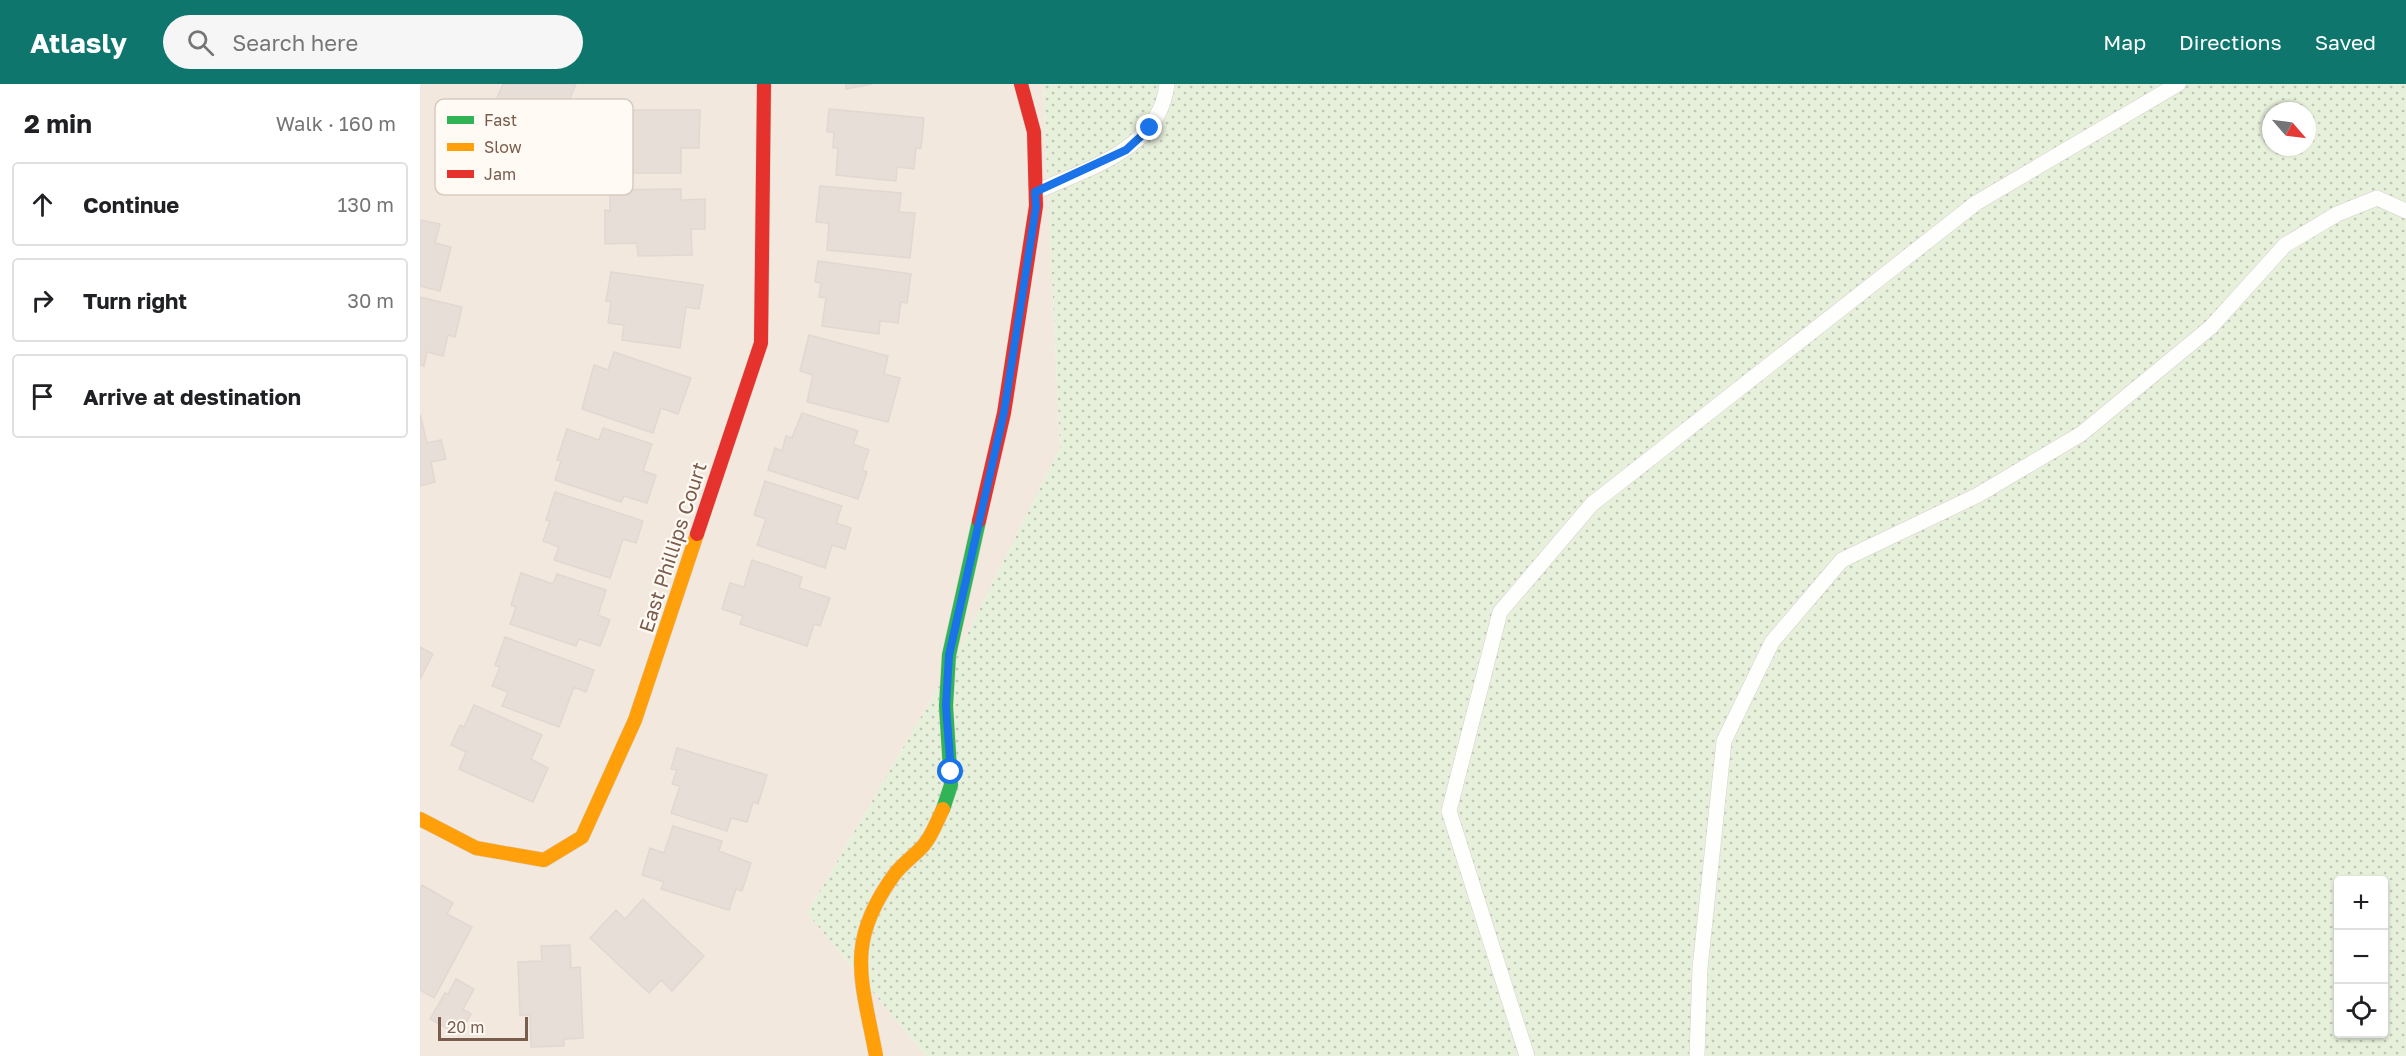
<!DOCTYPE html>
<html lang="en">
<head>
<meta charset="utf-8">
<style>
	:root { --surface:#fff; --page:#f6f6f6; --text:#202124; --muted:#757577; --line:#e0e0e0; --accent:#0f766e }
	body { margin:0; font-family:"Golos Text",sans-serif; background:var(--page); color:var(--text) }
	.controls { position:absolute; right:18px; bottom:18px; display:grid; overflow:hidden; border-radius:6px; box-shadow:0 2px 4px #0004 }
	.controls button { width:54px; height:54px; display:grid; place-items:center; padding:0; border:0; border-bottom:2px solid var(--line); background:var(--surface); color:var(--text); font:30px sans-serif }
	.compass { position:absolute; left:1842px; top:18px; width:54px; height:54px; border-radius:50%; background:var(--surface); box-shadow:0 2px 4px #0004; rotate:118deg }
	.scale { position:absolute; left:18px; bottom:15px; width:90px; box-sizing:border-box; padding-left:6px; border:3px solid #7a5c4d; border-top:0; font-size:16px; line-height:21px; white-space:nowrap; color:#7a5c4d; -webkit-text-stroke:4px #fffaf3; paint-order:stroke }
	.stop { position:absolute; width:18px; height:18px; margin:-14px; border:4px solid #1a73e8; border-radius:50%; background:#fff }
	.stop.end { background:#1a73e8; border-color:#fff; box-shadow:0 2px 6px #0008 }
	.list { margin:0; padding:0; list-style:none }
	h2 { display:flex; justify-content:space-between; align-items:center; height:78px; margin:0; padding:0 24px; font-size:26px }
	h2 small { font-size:20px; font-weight:400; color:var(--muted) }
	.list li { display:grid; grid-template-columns:39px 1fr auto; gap:18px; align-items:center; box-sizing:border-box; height:84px; margin:0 12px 12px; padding:0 12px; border:2px solid var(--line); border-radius:6px }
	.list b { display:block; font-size:22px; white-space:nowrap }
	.list em { font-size:20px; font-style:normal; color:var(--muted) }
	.icon { flex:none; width:33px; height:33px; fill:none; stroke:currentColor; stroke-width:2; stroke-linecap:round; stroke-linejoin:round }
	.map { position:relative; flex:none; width:1986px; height:972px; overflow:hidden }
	header { display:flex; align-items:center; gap:36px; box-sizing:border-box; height:84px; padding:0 30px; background:var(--accent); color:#fff }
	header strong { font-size:28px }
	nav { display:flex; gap:33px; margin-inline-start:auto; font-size:21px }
	.search { width:420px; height:54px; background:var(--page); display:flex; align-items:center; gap:15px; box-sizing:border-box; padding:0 21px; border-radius:33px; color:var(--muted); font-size:22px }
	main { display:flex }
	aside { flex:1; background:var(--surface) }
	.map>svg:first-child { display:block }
</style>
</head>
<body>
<header>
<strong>Atlasly</strong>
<div class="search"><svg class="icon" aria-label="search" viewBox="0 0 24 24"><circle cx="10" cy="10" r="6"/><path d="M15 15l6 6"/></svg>Search here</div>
<nav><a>Map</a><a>Directions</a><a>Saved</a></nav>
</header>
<main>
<aside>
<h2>2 min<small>Walk · 160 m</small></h2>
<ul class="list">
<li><svg class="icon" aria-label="ahead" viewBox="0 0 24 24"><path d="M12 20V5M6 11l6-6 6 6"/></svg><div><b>Continue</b></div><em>130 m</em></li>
<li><svg class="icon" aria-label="right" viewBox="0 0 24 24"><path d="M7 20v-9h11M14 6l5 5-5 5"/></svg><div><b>Turn right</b></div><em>30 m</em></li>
<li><svg class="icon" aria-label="arrive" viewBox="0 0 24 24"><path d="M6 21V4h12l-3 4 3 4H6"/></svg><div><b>Arrive at destination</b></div></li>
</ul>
</aside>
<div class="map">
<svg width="1986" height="972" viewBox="0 0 1986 972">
	<defs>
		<pattern id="grass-dots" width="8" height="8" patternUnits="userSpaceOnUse" patternTransform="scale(1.5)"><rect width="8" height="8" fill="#e7f0db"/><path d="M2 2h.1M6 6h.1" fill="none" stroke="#c0c6b4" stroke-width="1.8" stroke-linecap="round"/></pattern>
	</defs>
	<rect width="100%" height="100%" fill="#f9f5f0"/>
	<!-- residential -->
	<path fill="#f2e8de" d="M0,0H623L640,364L534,576L387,829L506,972H0Z"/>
	<!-- grass -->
	<path fill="url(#grass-dots)" fill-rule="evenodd" d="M623,0H1986V972H506L387,829L534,576L640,364ZM1851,27H1887V63H1851ZM1918,796H1964V950H1918Z"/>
	<!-- building -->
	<path fill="#e6ded7" stroke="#e2d8d2" stroke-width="1.5" d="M83,0H156L141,35L127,29L120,43L101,35L99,40L71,28Z
		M426,0H452L426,5Z
		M409,25L504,34L501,64H496L494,85L477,83L476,97L416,91L418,64H413L414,48H407Z
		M198,26H280L279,64H261V89H186L182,45H199Z
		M400,102L481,109L479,128L495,129L490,174L407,166L409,139L396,138Z
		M261,105V116L285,115V145H271L272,171L218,172L217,159L185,160V126L190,127V106Z
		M0,136L20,140L15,159L31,163L20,207L0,202Z
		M398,177L491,190L487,219L481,218L478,239L460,237L459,250L402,242L406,214L399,213L401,199L395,198Z
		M191,188L283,201L279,225L266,223L260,264L202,256L204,241L188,239L191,218L186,217Z
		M0,213L42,223L35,253L28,251L23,272L7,268L4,282L0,281Z
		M389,251L468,272L464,290L480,294L468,338L387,318L393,291L380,287Z
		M194,268L271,294L258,330L241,324L233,349L162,325L174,281L188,286Z
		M382,329L438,347L433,360L449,366L442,386L447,388L438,415L348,386L355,364L362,367L366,352L372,354Z
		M0,330L7,359L21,356L26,375L11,378L15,398L0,402Z
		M183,344L232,360L223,387L236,391L227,419L204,412L201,418L135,396L141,377L137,376L147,345L179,356Z
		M345,397L422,422L416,439L431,444L425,465L412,461L405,484L337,461L346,435L334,431Z
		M135,408L223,437L216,459L203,455L190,494L134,476L139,463L123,457L130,437L126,436Z
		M332,476L382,493L379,504L410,514L400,542L394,540L387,562L320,540L323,532L302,525L310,499L324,503Z
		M101,489L133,500L137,490L186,506L178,531L190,536L180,562L159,555L156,562L90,540L96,523L91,521Z
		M85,553L174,586L166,608L154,603L139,643L82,622L88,608L72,602L80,583L75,581Z
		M0,563L13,570L0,595Z
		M54,621L122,651L111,675L128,684L113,718L39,685L46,668L31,661L40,641L44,643Z
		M257,664L347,691L338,720L333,718L327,738L311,734L307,747L251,729L260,702L252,700L257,686L251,685Z
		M253,742L302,757L299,767L331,779L322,807L316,805L309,826L241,805L244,798L222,791L230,764L244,769Z
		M2,801L33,819L27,830L52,843L14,914L0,906V806Z
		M223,815L284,872L252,907L241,896L229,909L170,854L196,826L205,835Z
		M150,861L151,884L160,883L163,954L144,955V962L111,963L110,931H100L98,878L122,877L121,862Z
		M36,895L54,905L43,925L51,930L39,951L10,935L25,909L28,910Z"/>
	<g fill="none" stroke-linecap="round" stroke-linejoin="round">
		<!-- lane casing -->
		<g stroke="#d7d1cb" stroke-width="16">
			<path id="lane" d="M616,108C667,84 740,66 747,0
				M1107,972L1029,727L1080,528L1172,420L1556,119L1758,0
				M1277,972L1280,884L1304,657L1352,558L1422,476L1558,411L1661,350L1791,243L1865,161L1917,130L1957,114L1986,127"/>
		</g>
		<!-- fast casing -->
		<g stroke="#d9d2cb" stroke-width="15">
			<path id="fast" d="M523,725L531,701L526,622L529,571L559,437"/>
		</g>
		<!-- slow casing -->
		<g stroke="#d9d2cb" stroke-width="15">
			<path id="slow" d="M0,735L56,764L124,776L162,753L215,636L277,450
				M456,972C442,896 424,860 474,791C482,780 494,772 503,762C512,752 517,737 523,725"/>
		</g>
		<!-- jam casing -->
		<g stroke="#d9d2cb" stroke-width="15">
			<path id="jam" d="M559,437L584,329L616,122L614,48L601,0
				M277,450L341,259L344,0"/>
		</g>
		<!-- lane -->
		<use href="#lane" stroke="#fefefd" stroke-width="15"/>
		<!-- fast -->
		<use href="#fast" stroke="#30b455" stroke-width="14"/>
		<!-- slow -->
		<use href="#slow" stroke="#ff9f0a" stroke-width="14"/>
		<!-- jam -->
		<use href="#jam" stroke="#e5322d" stroke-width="14"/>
	</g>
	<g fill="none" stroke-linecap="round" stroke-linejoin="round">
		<!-- route -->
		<path stroke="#1a73e8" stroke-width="8" d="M531,688L526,622L529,571L584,328L616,123L615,108L706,66L730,44"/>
	</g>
	<g text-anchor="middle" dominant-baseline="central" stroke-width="4.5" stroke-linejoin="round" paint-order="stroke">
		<!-- street labels -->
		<g font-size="20" fill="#7a5c4d" stroke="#fffaf3">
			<text transform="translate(252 463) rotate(-72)">East Phillips Court</text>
		</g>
	</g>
	<!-- legend -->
	<rect x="15" y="15" width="198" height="96" rx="9" fill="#fffaf3" stroke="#d7cbc1" stroke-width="1.5"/>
	<rect x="27" y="32" width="27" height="8" fill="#30b455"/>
	<rect x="27" y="59" width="27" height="8" fill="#ff9f0a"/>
	<rect x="27" y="86" width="27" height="8" fill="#e5322d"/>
	<g font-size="16" fill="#7a5c4d">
		<text x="64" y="42">Fast</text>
		<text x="64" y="69">Slow</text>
		<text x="64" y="96">Jam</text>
	</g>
</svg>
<div class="controls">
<button>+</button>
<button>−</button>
<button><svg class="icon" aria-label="locate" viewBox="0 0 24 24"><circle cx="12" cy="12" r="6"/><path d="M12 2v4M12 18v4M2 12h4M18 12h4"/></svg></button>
</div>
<svg class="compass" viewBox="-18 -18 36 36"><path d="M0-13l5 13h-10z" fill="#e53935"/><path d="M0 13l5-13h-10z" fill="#757577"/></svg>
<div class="scale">20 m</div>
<div class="stop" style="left:531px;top:688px"></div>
<div class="stop end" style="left:730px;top:44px"></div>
</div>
</main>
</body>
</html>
